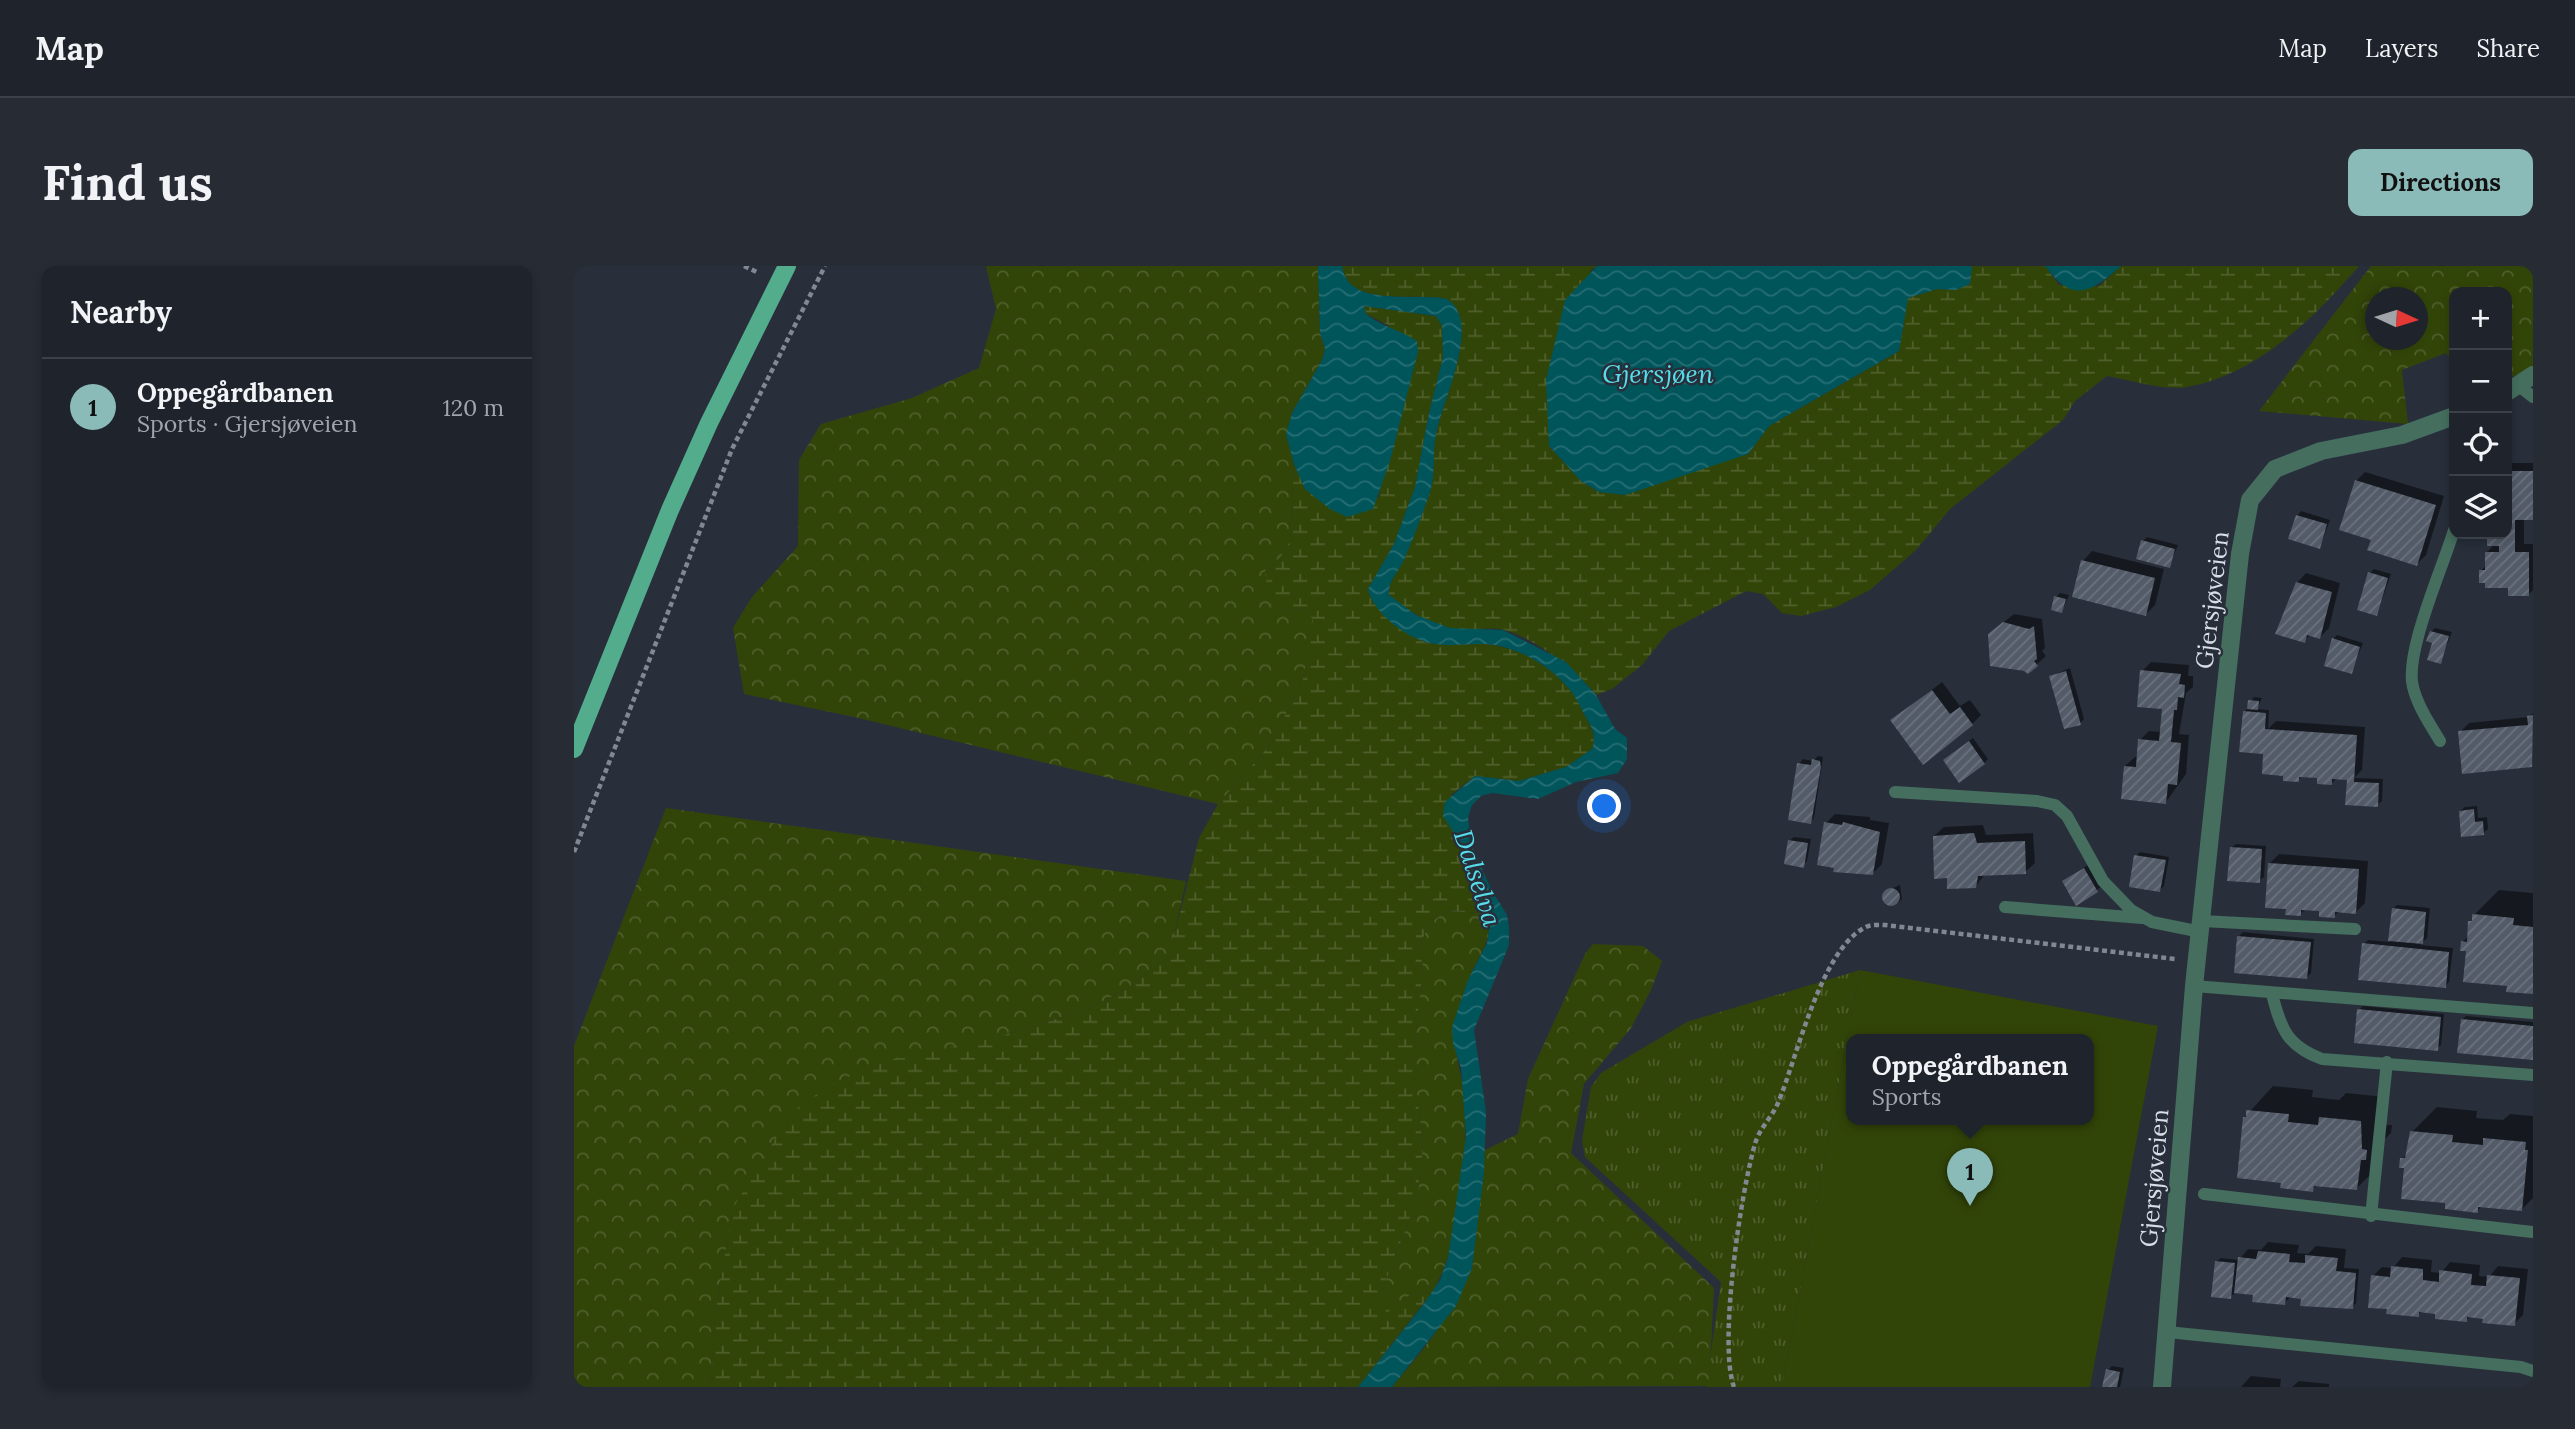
<!DOCTYPE html>
<html lang="en">
<head>
<meta charset="utf-8">
<style>
	:root { --surface:#1e232c; --page:#262b34; --text:#f1f3f6; --muted:#a1a4a9; --line:#3c4048; --accent:#8bbbb9 }
	body { margin:0; font-family:Lora,serif; background:var(--page); color:var(--text) }
	.controls { position:absolute; right:21px; top:21px; display:grid; overflow:hidden; border-radius:14px; box-shadow:0 4px 10px #0003 }
	.controls button { width:63px; height:63px; display:grid; place-items:center; padding:0; border:0; border-bottom:2px solid var(--line); background:var(--surface); color:var(--text); font:35px sans-serif }
	.compass { position:absolute; left:1791px; top:21px; width:63px; height:63px; border-radius:50%; background:var(--surface); box-shadow:0 4px 10px #0003; rotate:94deg }
	.you { position:absolute; left:1031px; top:541px; width:24px; height:24px; margin:-18px; border:5px solid #fff; border-radius:50%; background:#1a73e8; box-shadow:0 0 0 10px #1a73e833 }
	.badge { display:grid; place-items:center; width:46px; height:46px; border-radius:50%; background:var(--accent); color:#111; font-size:23px; font-weight:700 }
	.pin { position:absolute; translate:-50% -58px; filter:drop-shadow(0 2px 4px #0008) }
	.pin::after { content:''; position:absolute; top:37px; width:24px; height:21px; background:inherit; clip-path:polygon(0 0,100% 0,50% 100%) }
	.popup { position:absolute; left:1272px; top:768px; width:248px; height:91px; box-sizing:border-box; display:grid; place-content:center; border-radius:14px; background:var(--surface); filter:drop-shadow(0 2px 5px #0005); font-size:23px; white-space:nowrap; color:var(--muted) }
	.popup b { font-size:26px; color:var(--text) }
	.popup::after { content:''; position:absolute; left:50%; top:100%; margin-left:-14px; border:14px solid transparent; border-top-color:var(--surface) }
	.list { margin:0; padding:0; list-style:none }
	h2 { display:flex; justify-content:space-between; align-items:center; height:91px; margin:0; padding:0 28px; font-size:30px }
	h2 small { font-size:23px; font-weight:400; color:var(--muted) }
	.list li { display:grid; grid-template-columns:46px 1fr auto; gap:21px; align-items:center; box-sizing:border-box; height:98px; padding:0 28px; border-top:2px solid var(--line) }
	.list b { display:block; font-size:26px; white-space:nowrap }
	.list p { margin:0; font-size:23px; white-space:nowrap; color:var(--muted) }
	.list em { font-size:23px; font-style:normal; color:var(--muted) }
	.icon { flex:none; width:38px; height:38px; fill:none; stroke:currentColor; stroke-width:2; stroke-linecap:round; stroke-linejoin:round }
	.map { position:relative; flex:none; width:1959px; height:1121px; overflow:hidden; border-radius:14px }
	header { display:flex; align-items:center; gap:42px; box-sizing:border-box; height:98px; padding:0 35px; background:var(--surface); border-bottom:2px solid var(--line) }
	header strong { font-size:33px }
	nav { display:flex; gap:38px; margin-inline-start:auto; font-size:24px }
	.intro { display:flex; align-items:center; justify-content:space-between; box-sizing:border-box; height:168px; padding:0 42px }
	h1 { margin:0; font-size:49px }
	.button { padding:18px 32px; border-radius:14px; background:var(--accent); color:#111; font-size:24px; font-weight:700 }
	main { display:flex; gap:42px; padding:0 42px }
	aside { flex:1; background:var(--surface); border-radius:14px; box-shadow:0 4px 10px #0003 }
	.map>svg:first-child { display:block }
</style>
</head>
<body>
<header>
<strong>Map</strong>
<nav><a>Map</a><a>Layers</a><a>Share</a></nav>
</header>
<div class="intro"><h1>Find us</h1><a class="button">Directions</a></div>
<main>
<aside>
<h2>Nearby<small></small></h2>
<ul class="list">
<li><span class="badge">1</span><div><b>Oppegårdbanen</b><p>Sports · Gjersjøveien</p></div><em>120 m</em></li>
</ul>
</aside>
<div class="map">
<svg width="1959" height="1121" viewBox="0 0 1959 1121">
	<defs>
		<pattern id="grass-tufts" width="24" height="20" patternUnits="userSpaceOnUse" patternTransform="scale(1.75)"><rect width="24" height="20" fill="#324508"/><path d="M3 7l-1-3M5 7V3M7 7l1-3M15 17l-1-3M17 17v-4M19 17l1-3" fill="none" stroke="#4f5f2c"/></pattern>
		<pattern id="forest-crowns" width="20" height="18" patternUnits="userSpaceOnUse" patternTransform="scale(1.75)"><rect width="20" height="18" fill="#324508"/><path d="M2 6a3 3 0 1 1 6 0M12 15a3 3 0 1 1 6 0" fill="none" stroke="#4f5f2c"/></pattern>
		<pattern id="wetland-marsh" width="20" height="14" patternUnits="userSpaceOnUse" patternTransform="scale(1.75)"><rect width="20" height="14" fill="#324508"/><path d="M1 5h8M5 5V1M11 12h8M15 12V8" fill="none" stroke="#4f5f2c"/></pattern>
		<pattern id="water-waves" width="16" height="10" patternUnits="userSpaceOnUse" patternTransform="scale(1.75)"><rect width="16" height="10" fill="#00555b"/><path d="M0 5q4-4 8 0t8 0" fill="none" stroke="#256d73"/></pattern>
		<pattern id="building-hatch" width="6" height="6" patternUnits="userSpaceOnUse" patternTransform="scale(1.75)"><rect width="6" height="6" fill="#535b69"/><path d="M-1 1l2-2M0 6l6-6M5 7l2-2" fill="none" stroke="#6b727e"/></pattern>
	</defs>
	<rect width="100%" height="100%" fill="#282f3b"/>
	<!-- grass -->
	<path fill="url(#grass-tufts)" d="M1286,704L1208,1121H1132L1147,1016L1011,891L1008,875L1017,821L1027,807L1113,756Z"/>
	<!-- forest -->
	<path fill="url(#forest-crowns)" fill-rule="evenodd" d="M412,0H744L746,66L751,83L748,94L718,147L712,168L720,198L716,275L707,291L691,305L707,345L727,342L740,353L729,413L697,478L644,538L280,451L170,428L159,362L178,331L224,280L225,194L247,158L338,132L405,102L422,43Z
		M1797,0H1959V115L1949,106L1933,113V26H1880V99L1872,87L1828,104L1834,158L1685,145ZM1801,32H1843V74H1801Z
		M92,542L612,615L600,670L589,695L557,720L515,743L424,771L159,942L143,1037L136,1121H0V780Z
		M872,645L912,647C922,675 902,691 894,716C889,731 885,747 882,762C878,783 888,807 890,830C894,888 889,978 857,1028C839,1021 826,1037 813,1048L806,1037L813,1011L843,934L849,881L839,792L849,702L845,681L855,658Z
		M1019,678L1069,680L1088,695L1077,724L1057,762L1010,818L997,887L1140,1022L1135,1120L818,1121C849,1084 880,1047 898,1002L911,884L944,868L954,813L1011,688Z"/>
	<!-- wetland -->
	<path fill="url(#wetland-marsh)" d="M768,0H1023L1017,4L975,180L1007,215L1025,226L1174,188L1195,160L1325,85L1333,32L1363,23L1382,24L1397,0H1471L1485,19L1525,20L1547,0H1785C1740,52 1684,108 1613,121C1589,125 1557,114 1533,110L1501,135L1489,154L1376,243L1343,283L1296,324L1262,341L1227,350L1208,347L1189,328L1172,325L1095,365L1068,399L1038,423L1022,429C1004,405 959,371 930,364C913,360 897,365 881,364C868,363 822,340 815,329C814,315 823,308 829,295C838,273 848,249 856,226C862,208 858,187 862,168C868,135 909,55 873,33C841,26 774,43 768,0Z
		M790,40L862,50L868,60L869,91L855,147L841,221L820,278L794,323L850,376C875,382 901,375 925,380C959,387 995,413 1008,443C1014,459 1024,465 1018,483L992,501L945,515L901,510L877,529L879,564L912,647L872,645L855,658L845,681L849,702L839,792L849,881L843,934L813,1011L806,1037L813,1047C826,1037 839,1021 857,1028L784,1121H136L143,1037L159,942L217,847L250,823L298,799L424,771L515,743L557,720L589,695L600,670L625,572L644,538L697,478L729,413L739,353L727,342L707,345L696,338L691,305L707,291L716,275L720,198L731,223L804,232L837,110L814,59L792,48Z"/>
	<!-- garden -->
	<path fill="#324508" fill-rule="evenodd" d="M1286,704L1584,760L1516,1121H1208ZM1277,774H1515V854H1277Z"/>
	<!-- water -->
	<path fill="url(#water-waves)" d="M744,0H768C774,43 841,26 873,33C909,55 868,135 862,168C858,187 862,208 856,226C848,249 839,274 829,296C823,308 814,315 815,329L842,349L876,362L929,364L992,396L1022,429L1041,463L1053,472V493L1044,507L1002,516L964,533L918,527L907,530L898,539L894,551L897,578L917,623L933,649L935,661V679L900,764L912,846L910,906L898,1002L882,1040L818,1121H784L849,1039L866,1014L874,992L892,871L887,802L879,777L878,761L894,714L913,677L916,658L885,575L869,550L871,536L901,510L945,515L992,501L1018,483C1024,465 1015,459 1008,444C995,413 960,388 926,380C905,375 883,381 862,378C837,376 799,348 794,323L820,278L841,221L855,147L869,91L868,60L862,50L790,40L792,48C807,60 826,64 843,75L844,86L816,195L799,243L773,251L756,243L731,223L720,198L712,168L718,147L748,94L751,83L746,66Z
		M1023,0H1397L1398,2L1396,18L1382,24L1363,23L1334,32L1325,85L1195,160L1174,188L1051,229L1025,226L1007,215L975,180L972,114L991,34Z
		M1471,0H1547C1516,27 1499,38 1471,0Z"/>
	<!-- shadow -->
	<path fill="#0007" d="M1933,197H1959V252H1950V278H1959V324L1954,329L1907,305L1913,298V286L1921,278H1915V268H1933Z
		M1791,206L1870,230L1852,289L1843,298L1799,273L1782,215Z
		M1727,245L1756,254L1746,281L1723,250Z
		M1573,271L1604,279L1595,300L1569,275Z
		M1518,285L1590,303L1581,339L1572,348L1509,295Z
		M1800,303L1817,308L1803,348L1796,307Z
		M1732,307L1766,317L1755,362L1746,371L1737,368L1730,375L1723,317Z
		M1486,327L1495,329L1488,345L1482,331Z
		M1440,348L1468,353L1471,382L1468,385L1472,390L1462,399L1448,405L1418,398L1426,359Z
		M1861,362L1878,366L1866,396L1857,366Z
		M1763,369L1789,377L1777,406L1759,373Z
		M1577,396L1615,399L1614,410H1619V421L1612,427L1605,468L1615,469L1612,508L1592,536L1551,500L1561,491L1565,492L1566,474L1575,465L1588,466L1590,441L1568,405Z
		M1496,402L1510,453L1506,457L1477,410Z
		M1368,416L1386,440L1396,434L1407,449L1398,458L1319,454Z
		M1680,431L1688,432L1683,443L1695,444L1694,463L1702,455L1791,461L1788,504L1780,512L1809,513L1808,535L1803,539L1773,538L1778,513L1763,512L1757,518L1745,510L1729,509L1724,514L1711,508L1691,483L1671,446Z
		M1959,447L1957,500L1886,466L1895,457L1954,451Z
		M1399,472L1414,493L1410,497L1375,490Z
		M1244,490L1249,491L1240,552L1236,556L1225,498L1229,493L1239,495Z
		M1903,540L1904,552L1913,551L1914,563L1909,567L1886,545L1891,541Z
		M1261,548L1296,551V554L1315,557L1308,598L1299,607L1252,557Z
		M1409,559L1412,569L1459,567L1461,597L1451,606L1411,608L1402,620L1374,610L1360,570L1370,561Z
		M1220,571L1237,573L1233,595L1229,600L1215,575Z
		M1662,578L1692,580L1690,611L1685,615L1657,582Z
		M1566,586L1595,591L1590,620L1586,624L1562,590Z
		M1705,588L1794,595L1791,637L1782,646L1766,645L1760,650L1747,644L1732,643L1726,648L1713,642L1695,598Z
		M1514,599L1527,621L1503,637L1490,615Z
		M1326,619L1328,633L1324,637H1311L1312,625Z
		M1925,624L1959,627V727L1935,718L1889,676L1895,669L1900,649Z
		M1823,639L1856,642L1853,672L1846,679L1879,682L1875,716L1871,721L1790,678L1794,674L1816,676L1819,643Z
		M1669,666L1740,673L1737,707L1733,711L1665,670Z
		M1789,740L1870,748L1867,779L1863,783L1785,744Z
		M1892,750L1959,756V792L1888,754Z
		M1699,820L1739,824L1738,831L1765,834L1772,827L1812,831V859H1818L1817,867L1810,874L1808,897L1783,922L1744,918L1738,924L1709,915L1670,852Z
		M1863,841L1903,845L1902,852L1929,854L1936,848L1959,850V932L1948,943L1909,939L1903,945L1873,936L1832,901L1828,893L1834,887L1838,866Z
		M1694,976L1725,979L1723,987L1734,988L1742,980L1772,983L1770,1002L1785,1003L1782,1037L1778,1041L1718,1030L1710,1037L1681,1027H1661L1656,1031L1642,996L1647,992L1665,994L1674,983L1687,984Z
		M1828,991L1858,994L1857,1006L1867,1007L1876,996L1906,999L1905,1010L1915,1011L1924,1000L1954,1003L1949,1049L1940,1058L1911,1051L1897,1050L1892,1054L1848,1045L1844,1049L1815,1042L1799,1010L1808,1001L1819,1002Z
		M1538,1100L1550,1102L1546,1121H1530L1534,1104Z
		M1677,1110L1707,1113L1706,1121H1667Z
		M1725,1115L1755,1118V1121H1718Z"/>
	<!-- building -->
	<path fill="url(#building-hatch)" d="M1933,205H1959V254H1941V286H1955V330H1934V322H1911V317H1905V304H1911V286H1925V280H1913V268H1933Z
		M1781,214L1862,239L1843,300L1793,284L1797,274L1765,264Z
		M1722,249L1753,258L1746,283L1714,273Z
		M1567,274L1601,283L1596,302L1562,293Z
		M1507,294L1581,312L1572,350L1498,331Z
		M1794,306L1814,312L1803,350L1783,344Z
		M1722,316L1758,326L1746,373L1733,369L1731,377L1701,368Z
		M1480,330L1492,333L1488,347L1477,344Z
		M1429,356L1455,363L1460,360L1463,393L1460,395L1464,400L1454,408L1450,405L1416,400L1414,368Z
		M1856,365L1875,370L1867,398L1853,394L1858,377L1852,375Z
		M1758,372L1786,381L1778,408L1750,400Z
		M1566,404L1607,408L1605,418L1611,419L1610,432L1604,431L1603,444H1600L1597,476L1607,477L1603,519L1594,518L1592,538L1547,533L1550,500L1562,501L1564,473L1585,475L1588,443L1563,441Z
		M1492,405L1507,459L1490,463L1475,410Z
		M1358,424L1376,448L1386,441L1399,459L1349,499L1316,454Z
		M1674,434L1685,435L1684,444L1673,443Z
		M1669,445L1692,447L1691,463L1783,469L1780,516L1805,517L1804,541L1771,539L1773,514L1758,513V519L1743,518V512L1725,511V516L1709,515V510L1688,508L1689,488L1665,486Z
		M1959,449L1958,501L1888,508L1884,465L1954,459L1953,450Z
		M1395,475L1411,498L1385,517L1369,494Z
		M1238,493L1246,495L1247,501L1237,558L1214,554L1223,497L1237,499Z
		M1900,543L1901,556L1909,555L1910,569L1887,571L1885,545Z
		M1250,556L1268,559L1269,556L1306,566L1299,609L1259,606L1260,602L1243,599Z
		M1400,567L1403,577L1451,575L1452,608L1404,610L1402,622L1373,623V612L1360,613L1359,570Z
		M1214,574L1234,577L1230,602L1210,598Z
		M1656,581L1688,583L1686,617L1653,615Z
		M1560,589L1592,594L1586,626L1555,621Z
		M1694,597L1785,603L1782,648L1761,646V652L1745,651V645L1727,644V650L1711,649L1712,643L1691,642Z
		M1510,602L1524,626L1502,640L1488,615Z
		M1308 631a9 9 0 1 1 18 0a9 9 0 1 1-18 0Z
		M1818,642L1852,646L1849,678L1814,675Z
		M1898,648L1940,652L1939,659L1959,661V728L1932,726L1933,720L1889,716L1892,685H1886L1887,675L1893,676L1894,655H1898Z
		M1663,670L1737,676L1733,713L1660,707Z
		M1788,677L1875,686L1872,722L1784,714Z
		M1783,743L1867,751L1864,785L1780,777Z
		M1887,753L1959,760V794L1883,787Z
		M1672,844L1715,848L1714,856L1744,859L1745,851L1787,855L1788,883L1793,884L1792,894H1787L1783,924L1740,920L1739,926L1706,922L1707,917L1663,912L1669,851H1672Z
		M1836,865L1879,869L1878,876L1909,879V872L1952,876L1951,884H1954L1948,945L1904,941V947L1871,943V937L1827,933L1830,902H1825L1826,892H1831Z
		M1684,985L1716,988L1715,996L1731,997V989L1764,992L1762,1005L1782,1007L1779,1043L1726,1040L1727,1033L1712,1031L1711,1039L1678,1036L1679,1029L1660,1027L1664,991L1682,993Z
		M1641,995L1661,997L1657,1033L1637,1031Z
		M1817,1000L1849,1003V1014L1865,1016V1004L1898,1008L1897,1019L1912,1020L1913,1009L1946,1012L1941,1060L1908,1057L1909,1053L1893,1051V1056L1861,1053V1048L1845,1046V1051L1812,1048L1813,1043L1794,1042L1797,1009L1816,1011Z
		M1532,1103L1546,1106L1543,1121H1528Z"/>
	<g fill="none" stroke-linecap="round" stroke-linejoin="round">
		<!-- path -->
		<path stroke="#828792" stroke-width="4.5" stroke-dasharray="5 3.5" stroke-linecap="butt" d="M170,0L185,7
			M0,586L158,183L251,0
			M1160,1121C1144,1078 1167,925 1181,878C1185,863 1198,851 1204,837C1223,792 1246,686 1290,662C1296,658 1304,659 1311,659L1601,693"/>
		<!-- lane -->
		<path stroke="#456e5e" stroke-width="12" d="M1945,120L1959,131
			M1866,475C1856,458 1844,441 1839,421C1830,387 1869,301 1880,264
			M1321,526L1463,535L1481,539L1493,550L1529,615L1557,644L1578,656L1627,666
			M1431,641L1568,652
			M1628,655L1781,663
			M1620,720L1959,747
			M1698,728C1707,763 1713,780 1748,793L1959,809
			M1630,928L1958,966
			M1797,950L1813,796
			M1593,1066L1947,1101L1959,1105"/>
		<!-- street -->
		<path stroke="#456e5e" stroke-width="18" d="M1933,126L1959,109
			M1588,1121L1620,720L1666,288L1676,234L1701,203L1747,185L1828,169L1880,150"/>
		<!-- primary -->
		<path stroke="#53ac8c" stroke-width="18" d="M0,483L96,244L135,157L213,0"/>
	</g>
	<g text-anchor="middle" dominant-baseline="central" stroke-width="5" stroke-linejoin="round" paint-order="stroke">
		<!-- street labels -->
		<g font-size="24" fill="#d9dde6" stroke="#282f3b">
			<text transform="translate(1638 334) rotate(-83)">Gjersjøveien</text>
			<text transform="translate(1580 912) rotate(-85)">Gjersjøveien</text>
		</g>
		<!-- water labels -->
		<g font-size="26" font-style="italic" fill="#56dde9" stroke="#282f3b">
			<text x="1084" y="107">Gjersjøen</text>
			<text transform="translate(904 612) rotate(72)">Dalselva</text>
		</g>
	</g>
</svg>
<div class="controls">
<button>+</button>
<button>−</button>
<button><svg class="icon" aria-label="locate" viewBox="0 0 24 24"><circle cx="12" cy="12" r="6"/><path d="M12 2v4M12 18v4M2 12h4M18 12h4"/></svg></button>
<button><svg class="icon" aria-label="layers" viewBox="0 0 24 24"><path d="M12 4l9 5-9 5-9-5zM3 14l9 5 9-5"/></svg></button>
</div>
<svg class="compass" viewBox="-18 -18 36 36"><path d="M0-13l5 13h-10z" fill="#e53935"/><path d="M0 13l5-13h-10z" fill="#a1a4a9"/></svg>
<div class="you"></div>
<div class="pin badge" style="left:1396px;top:940px">1</div>
<div class="popup"><b>Oppegårdbanen</b>Sports</div>
</div>
</main>
</body>
</html>
